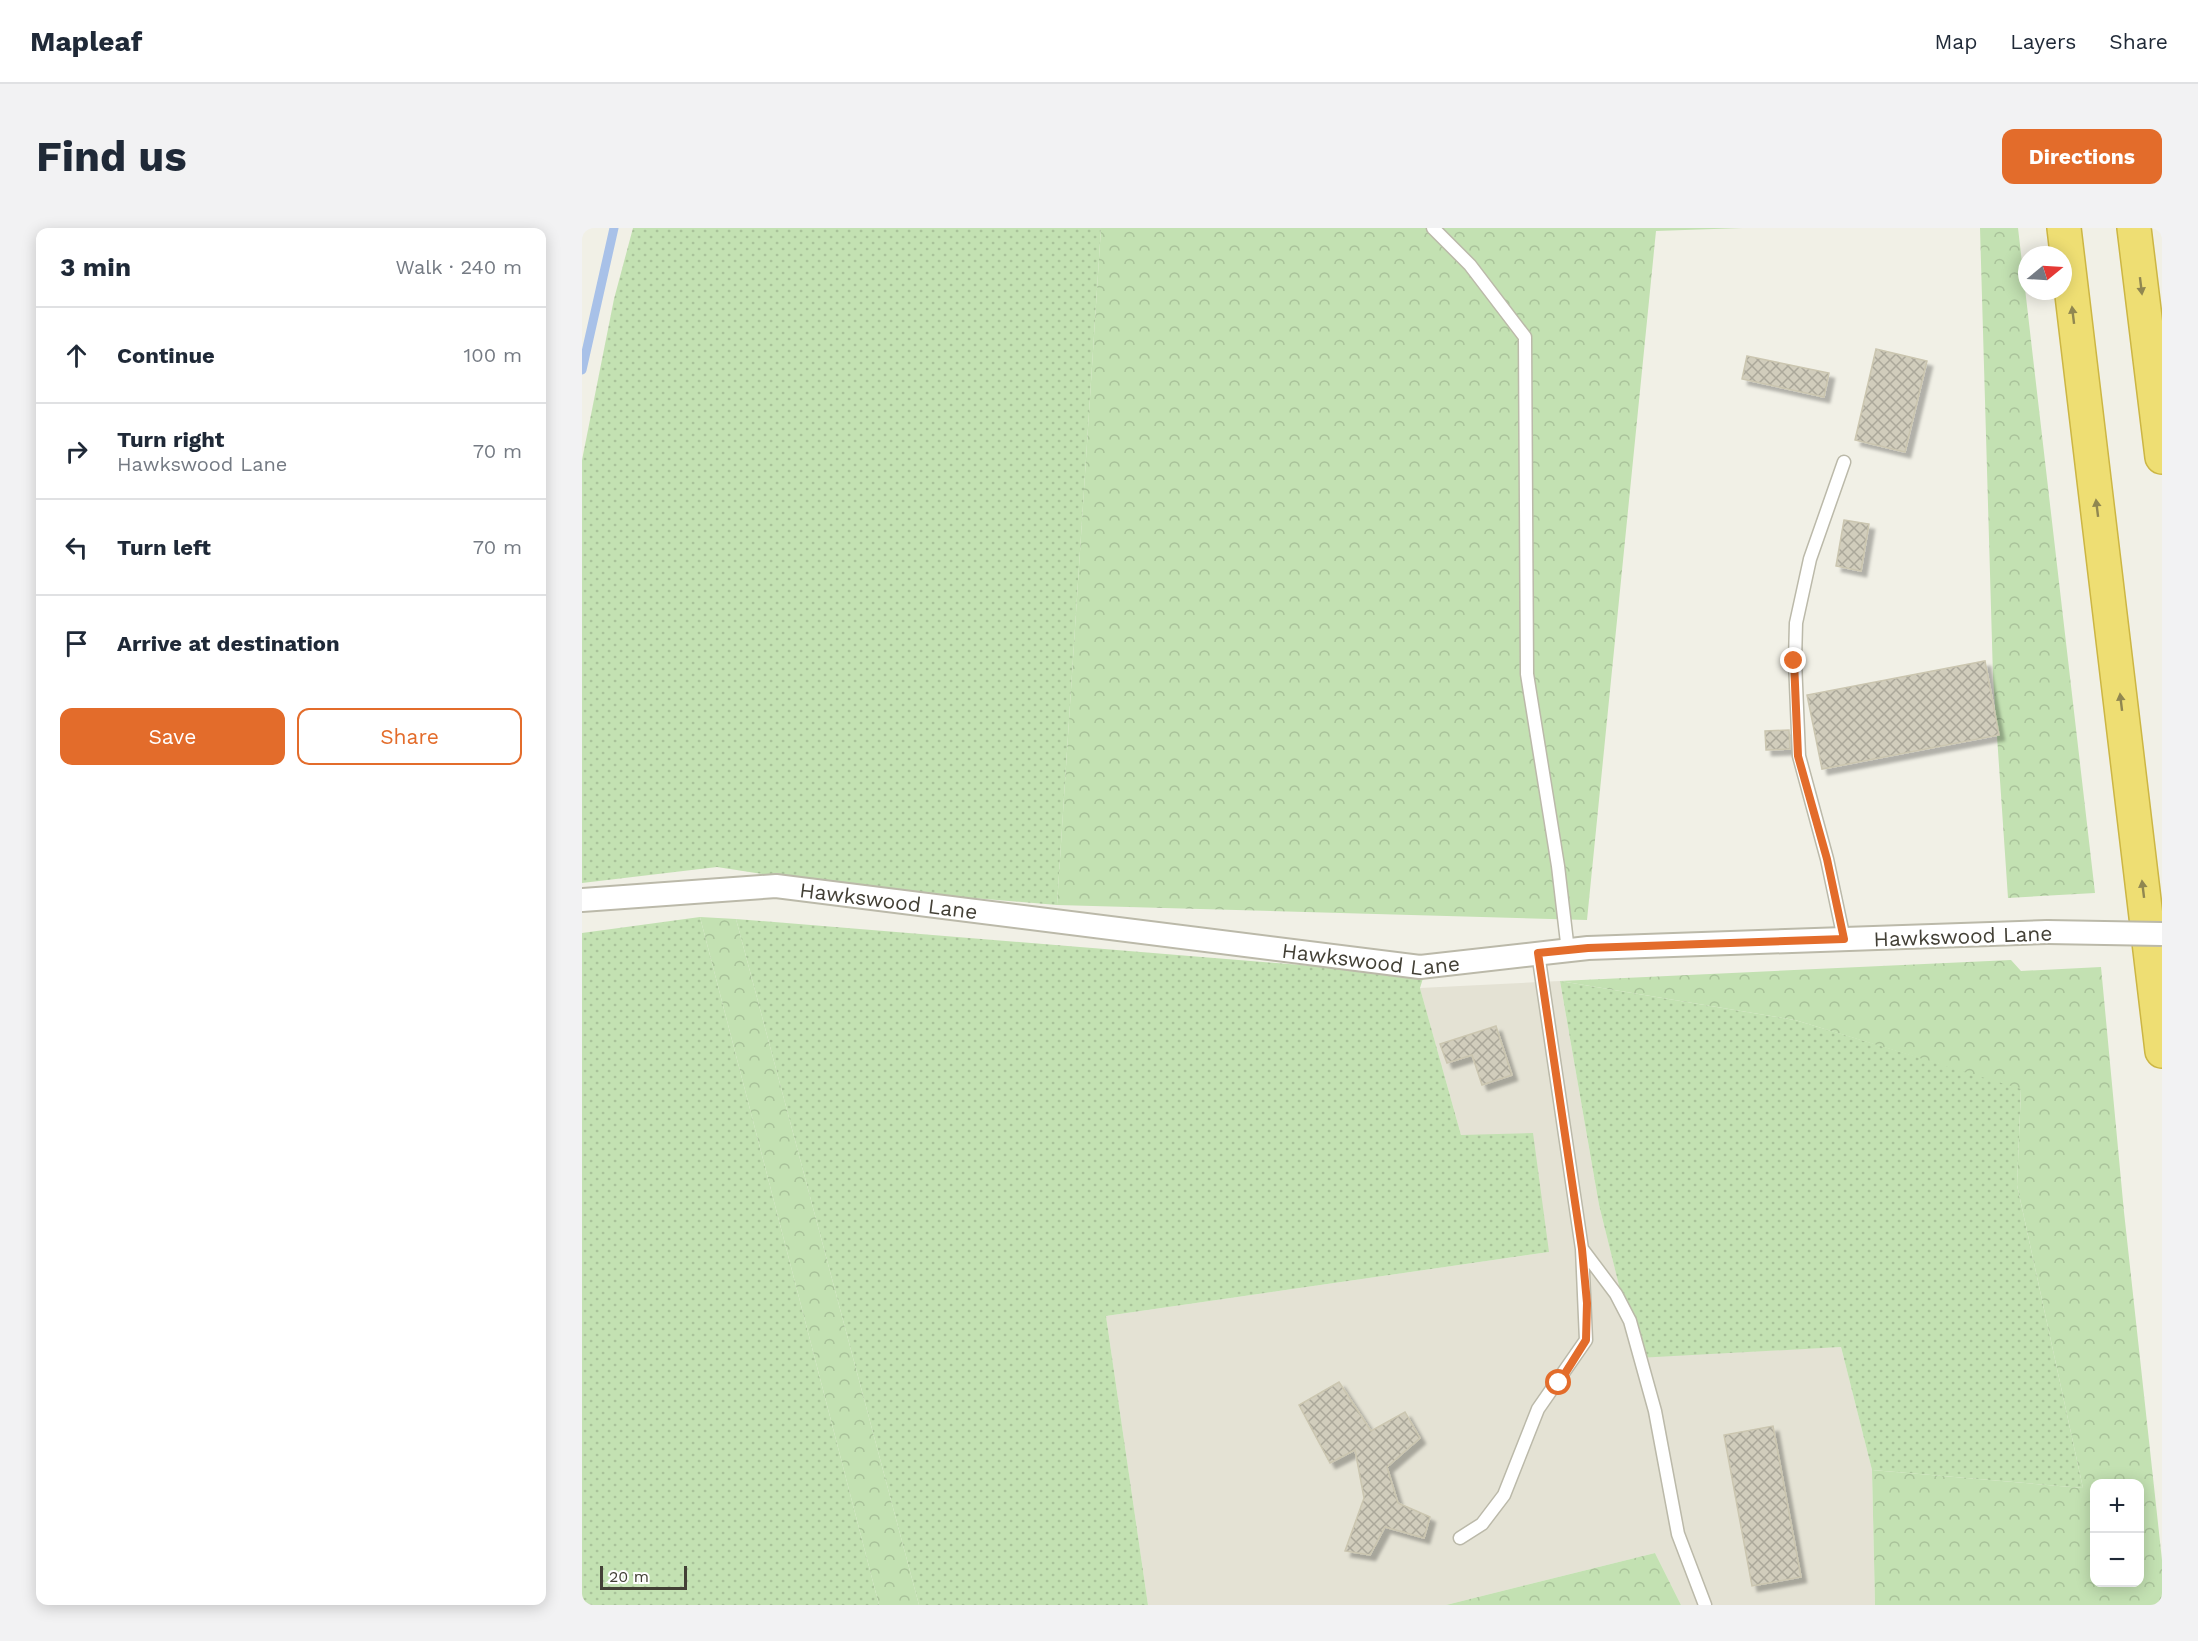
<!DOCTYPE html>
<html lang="en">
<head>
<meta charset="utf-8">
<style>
	:root { --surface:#fff; --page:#f2f2f3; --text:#1f2937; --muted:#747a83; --line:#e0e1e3; --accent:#e36c2b }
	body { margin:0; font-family:"Work Sans",sans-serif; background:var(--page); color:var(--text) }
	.controls { position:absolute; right:18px; bottom:18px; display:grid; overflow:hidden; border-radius:12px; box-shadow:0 3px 15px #0003 }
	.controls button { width:54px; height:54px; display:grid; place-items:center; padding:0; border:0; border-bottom:2px solid var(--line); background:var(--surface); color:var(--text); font:30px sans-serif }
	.compass { position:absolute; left:1436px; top:18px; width:54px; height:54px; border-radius:50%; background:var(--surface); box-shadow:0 3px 15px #0003; rotate:72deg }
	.scale { position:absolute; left:18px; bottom:15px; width:87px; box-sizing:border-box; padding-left:6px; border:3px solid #434036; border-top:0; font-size:16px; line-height:21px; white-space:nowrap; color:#434036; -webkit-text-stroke:4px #fff; paint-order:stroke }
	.stop { position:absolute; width:18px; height:18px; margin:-14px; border:4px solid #e36c2b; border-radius:50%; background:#fff }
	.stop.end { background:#e36c2b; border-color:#fff; box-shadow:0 2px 6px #0008 }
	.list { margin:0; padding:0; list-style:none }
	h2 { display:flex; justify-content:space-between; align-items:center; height:78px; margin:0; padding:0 24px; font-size:26px }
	h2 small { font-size:20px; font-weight:400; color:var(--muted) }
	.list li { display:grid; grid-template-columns:39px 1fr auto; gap:18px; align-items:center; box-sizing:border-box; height:96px; padding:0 24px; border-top:2px solid var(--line) }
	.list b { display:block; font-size:22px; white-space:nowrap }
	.list p { margin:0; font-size:20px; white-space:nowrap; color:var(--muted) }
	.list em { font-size:20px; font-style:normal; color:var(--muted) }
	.actions { display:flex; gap:12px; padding:18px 24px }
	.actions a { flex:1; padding:14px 0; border:2px solid var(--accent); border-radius:12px; text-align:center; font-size:21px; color:var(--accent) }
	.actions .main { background:var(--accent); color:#fff }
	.icon { flex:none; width:33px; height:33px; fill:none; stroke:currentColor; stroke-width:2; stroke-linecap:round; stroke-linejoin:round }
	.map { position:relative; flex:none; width:1580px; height:1377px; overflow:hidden; border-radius:12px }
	header { display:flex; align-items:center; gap:36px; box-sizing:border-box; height:84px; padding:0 30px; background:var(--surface); border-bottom:2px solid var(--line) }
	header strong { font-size:28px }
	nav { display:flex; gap:33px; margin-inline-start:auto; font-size:21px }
	.intro { display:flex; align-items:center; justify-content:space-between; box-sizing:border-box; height:144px; padding:0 36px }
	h1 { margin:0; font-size:42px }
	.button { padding:15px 27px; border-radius:12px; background:var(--accent); color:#fff; font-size:21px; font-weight:700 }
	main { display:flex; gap:36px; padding:0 36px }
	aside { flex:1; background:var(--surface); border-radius:12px; box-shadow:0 3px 15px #0003 }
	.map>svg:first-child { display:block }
</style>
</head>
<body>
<header>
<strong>Mapleaf</strong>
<nav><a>Map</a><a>Layers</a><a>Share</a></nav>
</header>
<div class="intro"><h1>Find us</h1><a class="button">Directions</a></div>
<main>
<aside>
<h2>3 min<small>Walk · 240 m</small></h2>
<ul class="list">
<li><svg class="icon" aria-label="ahead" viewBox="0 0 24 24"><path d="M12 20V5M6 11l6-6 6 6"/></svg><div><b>Continue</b></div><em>100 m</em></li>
<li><svg class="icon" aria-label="right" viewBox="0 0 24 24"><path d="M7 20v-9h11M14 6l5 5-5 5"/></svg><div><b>Turn right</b><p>Hawkswood Lane</p></div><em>70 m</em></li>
<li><svg class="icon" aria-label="left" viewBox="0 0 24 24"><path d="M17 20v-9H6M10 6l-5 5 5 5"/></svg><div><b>Turn left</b></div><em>70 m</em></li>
<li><svg class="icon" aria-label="arrive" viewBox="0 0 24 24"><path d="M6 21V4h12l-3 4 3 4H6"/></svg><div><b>Arrive at destination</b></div></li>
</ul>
<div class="actions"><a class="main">Save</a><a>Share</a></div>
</aside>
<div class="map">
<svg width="1580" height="1377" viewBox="0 0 1580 1377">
	<defs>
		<pattern id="grass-dots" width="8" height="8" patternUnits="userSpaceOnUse" patternTransform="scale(1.5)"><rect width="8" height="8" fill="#c3e1b2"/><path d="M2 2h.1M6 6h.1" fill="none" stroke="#a9c29a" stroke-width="1.8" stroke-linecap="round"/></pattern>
		<pattern id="forest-crowns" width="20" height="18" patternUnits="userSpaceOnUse" patternTransform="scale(1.5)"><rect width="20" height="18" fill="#c3e1b2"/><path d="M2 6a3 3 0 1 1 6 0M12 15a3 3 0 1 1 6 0" fill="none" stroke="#a9c29a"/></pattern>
		<pattern id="building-cross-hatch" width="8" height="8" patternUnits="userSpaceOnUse" patternTransform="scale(1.5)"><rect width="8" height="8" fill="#d1cdbc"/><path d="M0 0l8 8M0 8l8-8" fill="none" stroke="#aba89a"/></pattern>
		<filter id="shadow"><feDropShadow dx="5.5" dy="5.5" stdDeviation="1.5" flood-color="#0004"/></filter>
	</defs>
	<rect width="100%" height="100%" fill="#f1f0e6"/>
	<!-- residential -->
	<path fill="#e4e2d4" d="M978,753L1017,977L1055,1129L1259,1119L1290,1242L1293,1377H1099L1073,1325L864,1377H566L524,1088L967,1024L879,907L838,760Z"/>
	<!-- grass -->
	<path fill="url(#grass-dots)" d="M51,0H519L475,677L270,660L135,639L0,655V232L32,71Z
		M118,689L297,1377H0V705Z
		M154,691L842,747L838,760L879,907L951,905L967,1024L524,1088L566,1377H337Z
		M978,753L1213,792L1439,860L1435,957L1501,1260L1290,1242L1259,1119L1055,1130L1017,977Z"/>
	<!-- forest -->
	<path fill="url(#forest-crowns)" fill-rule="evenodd" d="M519,0H1161L1074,3L1005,692L475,677Z
		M1398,0H1436L1513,665L1426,670L1411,449Z
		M118,689L154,691L337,1377H297Z
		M1429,732L1439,743L1519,739L1542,984L1580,1332V1377H1293L1290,1242L1501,1260L1435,957L1439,861L1213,792L978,753ZM1512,1256H1558V1354H1512Z
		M1073,1325L1099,1377H864Z"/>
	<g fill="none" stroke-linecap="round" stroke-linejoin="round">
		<!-- stream -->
		<path stroke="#a8c1e8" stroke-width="9" d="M0,142L32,0"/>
	</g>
	<!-- building -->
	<path fill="url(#building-cross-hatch)" stroke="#cbc6b0" stroke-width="1.5" filter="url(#shadow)" d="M1294,121L1345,133L1323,224L1273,212Z
		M1165,128L1247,145L1242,169L1160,151Z
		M1262,292L1287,296L1279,343L1254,338Z
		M1403,433L1417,507L1240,541L1225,467Z
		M1207,502L1208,521L1184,522L1183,503Z
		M914,798L930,847L900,857L890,827L865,835L858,816Z
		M757,1154L789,1203L823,1184L838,1210L805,1239L816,1275L848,1289L842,1310L803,1299L788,1327L763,1323L782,1270L773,1222L748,1235L717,1177Z
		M1191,1198L1219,1349L1170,1358L1142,1207Z"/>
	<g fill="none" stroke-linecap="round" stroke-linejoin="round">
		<!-- lane casing -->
		<g stroke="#bbb9a9" stroke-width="15">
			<path id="lane" d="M851,0L888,37L943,109L945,446L976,638L986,723
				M1262,234L1228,331L1214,395L1213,433L1217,528L1245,631L1262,711
				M1001,1022L1034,1066L1048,1093L1073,1183L1096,1306L1123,1377
				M878,1310L900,1296L922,1267L956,1181L1004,1112L1000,1021L956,725"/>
		</g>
		<!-- street casing -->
		<g stroke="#bbb9a9" stroke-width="26">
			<g id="street">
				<path id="s1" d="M0,672L194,658L838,739L1006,720L1465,704"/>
			</g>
		</g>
		<!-- highway casing -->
		<g stroke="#ccb644" stroke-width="36">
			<path id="highway" d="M1482,0L1580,823
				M1552,0L1580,229"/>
		</g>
		<!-- lane -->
		<use href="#lane" stroke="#fff" stroke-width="12"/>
		<!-- street -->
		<use href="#street" stroke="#fff" stroke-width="22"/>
		<!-- highway -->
		<use href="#highway" stroke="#eede73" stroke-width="33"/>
		<!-- street-bridge casing -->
		<g stroke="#bbb9a9" stroke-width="26" stroke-linecap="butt">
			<path id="street-bridge" d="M1465,704L1580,706"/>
		</g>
		<!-- street-bridge -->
		<use href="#street-bridge" stroke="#fff" stroke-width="22"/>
	</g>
	<!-- one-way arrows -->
	<defs><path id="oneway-solid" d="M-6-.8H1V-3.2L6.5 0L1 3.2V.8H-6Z" transform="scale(1.5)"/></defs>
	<g fill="#908751">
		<use href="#oneway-solid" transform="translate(1559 58) rotate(83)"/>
		<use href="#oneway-solid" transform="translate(1491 87) rotate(-97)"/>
		<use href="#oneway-solid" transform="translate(1515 280) rotate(-97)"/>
		<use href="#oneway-solid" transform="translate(1539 474) rotate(-97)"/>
		<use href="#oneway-solid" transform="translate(1561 661) rotate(-97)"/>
	</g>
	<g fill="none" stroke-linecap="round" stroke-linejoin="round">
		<!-- route -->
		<path stroke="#e36c2b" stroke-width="8" d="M977,1155L1004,1112L1005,1075L1000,1021L956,725L1006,720L1262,711L1245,631L1216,528L1212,433"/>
	</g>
	<g text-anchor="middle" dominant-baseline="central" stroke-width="5" stroke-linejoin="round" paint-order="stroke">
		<!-- street labels -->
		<g font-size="21" fill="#434036" stroke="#fff">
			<text stroke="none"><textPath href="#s1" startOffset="308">Hawkswood Lane</textPath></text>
			<text transform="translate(1381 708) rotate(-2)">Hawkswood Lane</text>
			<text stroke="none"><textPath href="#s1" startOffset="794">Hawkswood Lane</textPath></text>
		</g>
	</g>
</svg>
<div class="controls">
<button>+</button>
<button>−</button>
</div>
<svg class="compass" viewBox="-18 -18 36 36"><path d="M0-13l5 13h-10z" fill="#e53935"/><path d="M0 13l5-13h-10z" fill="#747a83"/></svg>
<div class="scale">20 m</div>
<div class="stop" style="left:977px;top:1155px"></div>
<div class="stop end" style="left:1212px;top:433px"></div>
</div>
</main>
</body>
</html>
